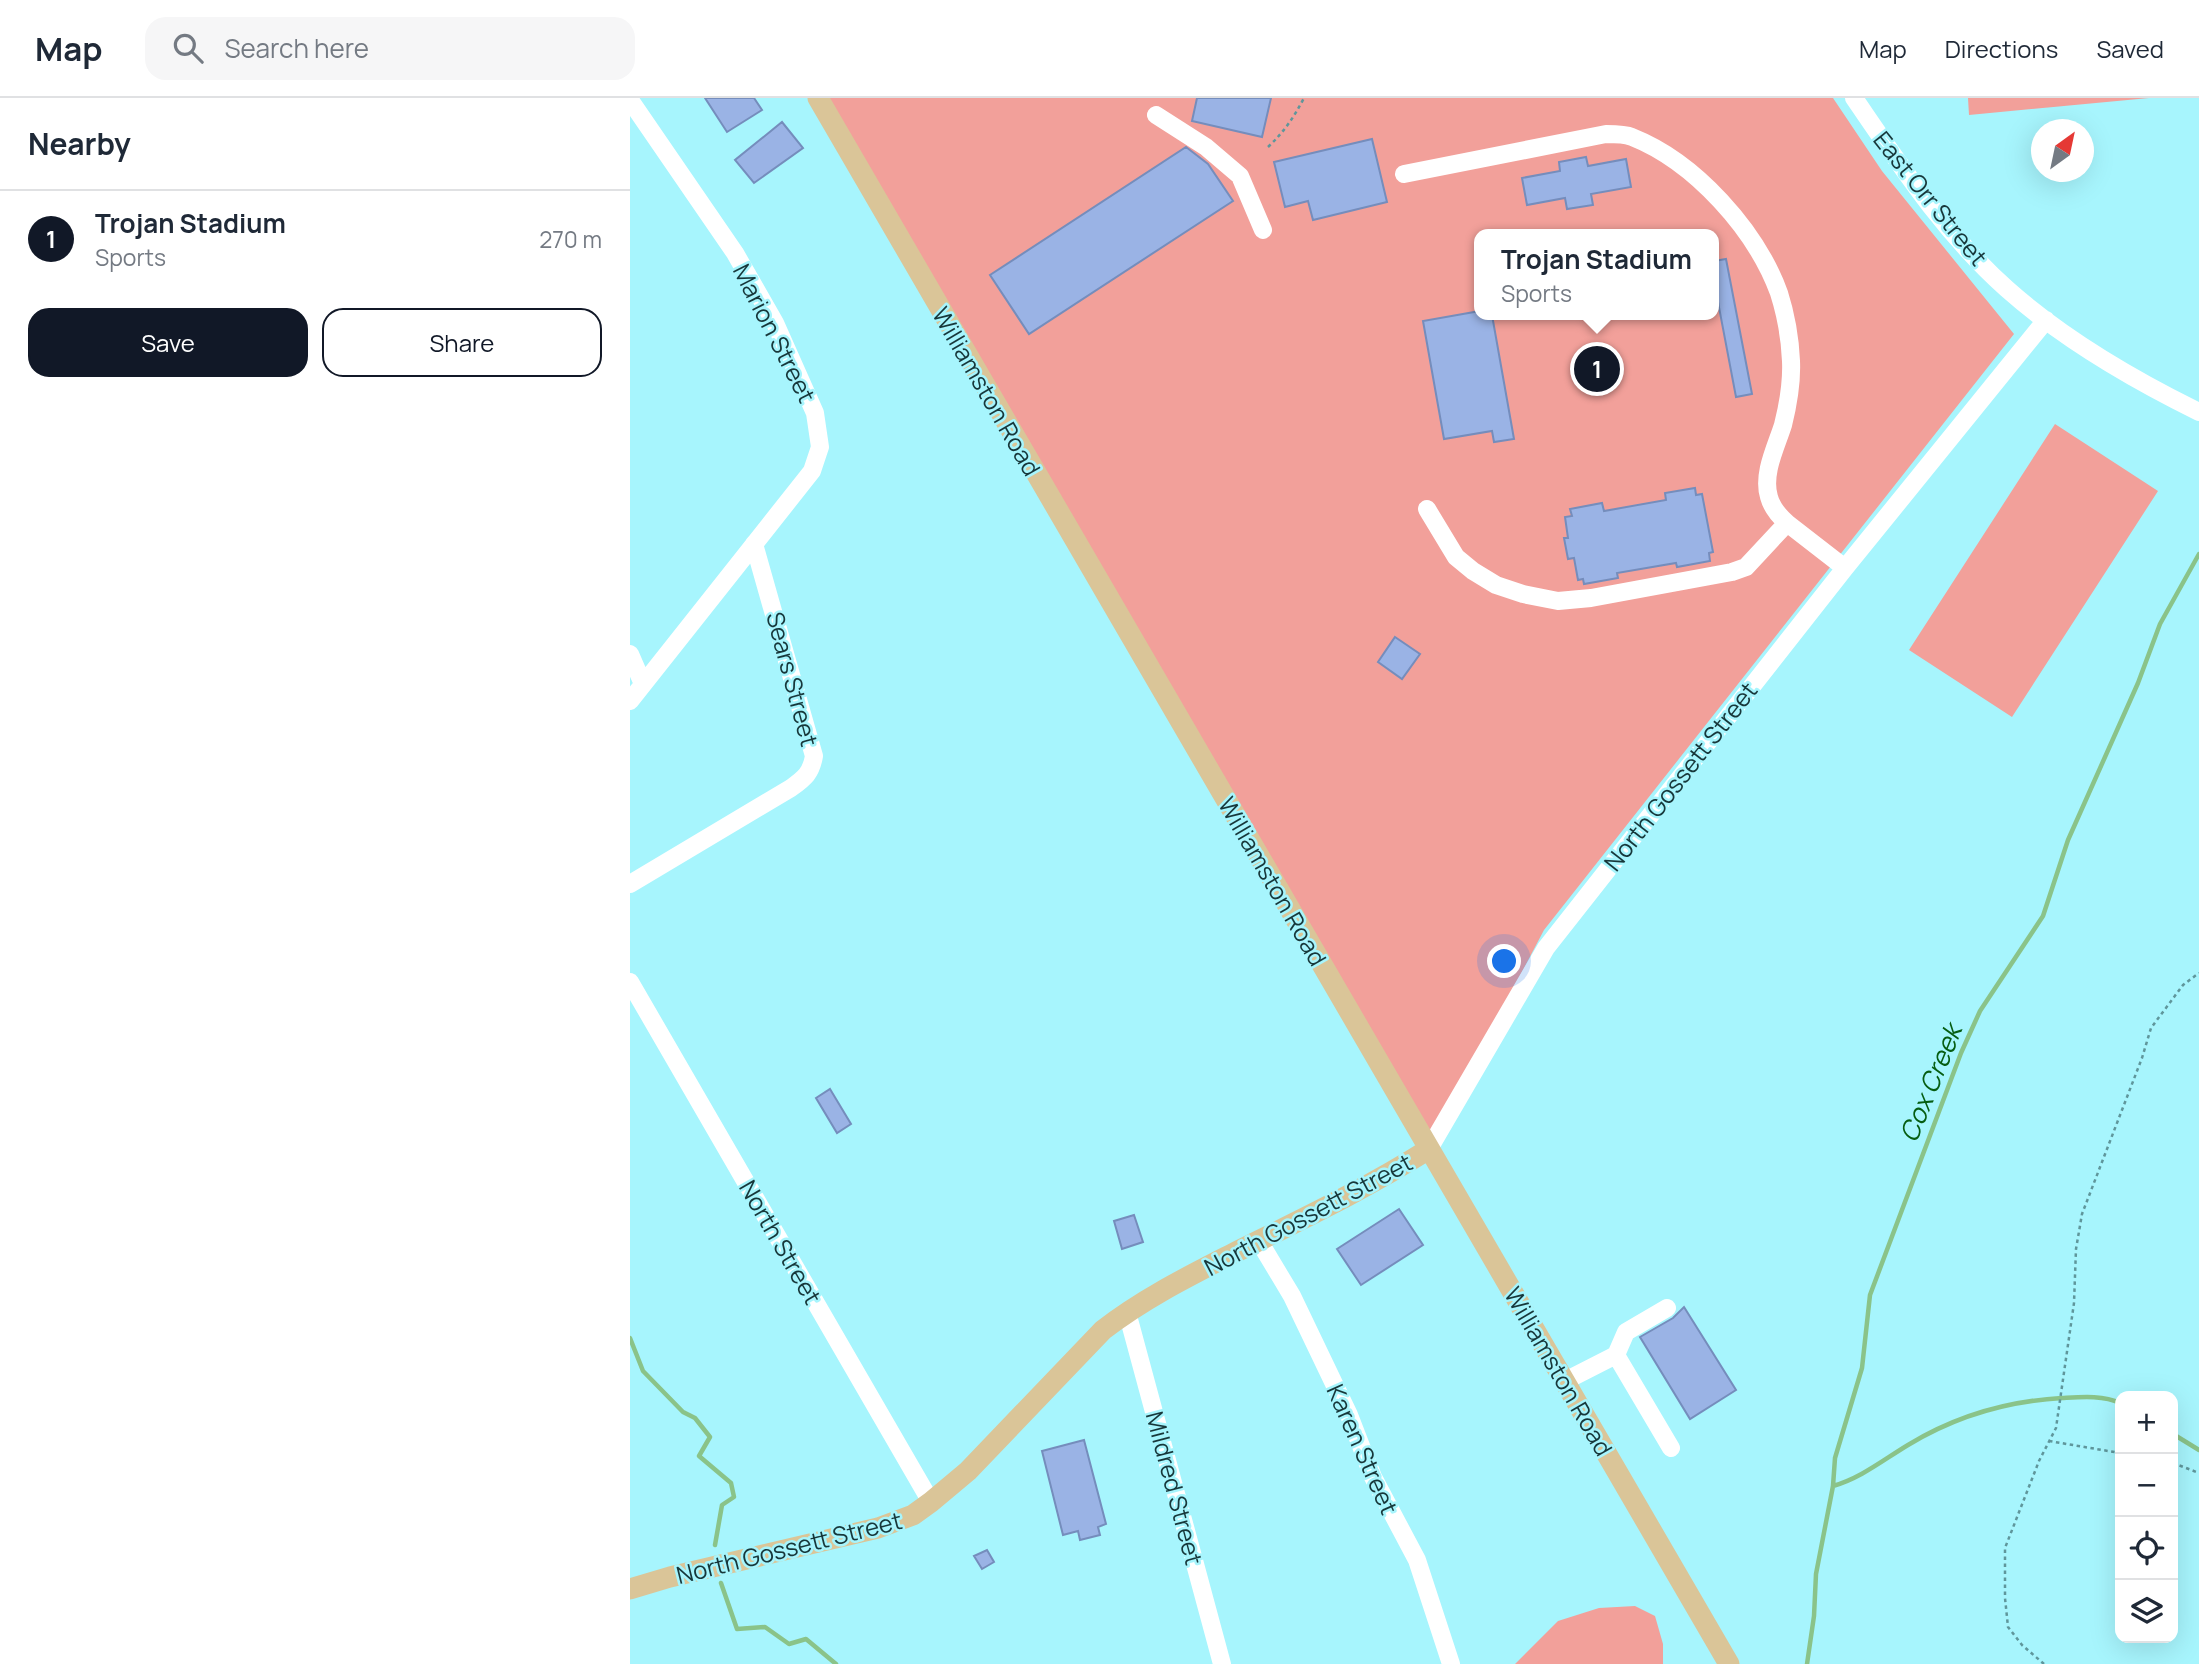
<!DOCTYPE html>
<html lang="en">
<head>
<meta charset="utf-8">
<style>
	:root { --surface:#fff; --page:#f6f6f7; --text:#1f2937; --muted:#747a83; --line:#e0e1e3; --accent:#111827 }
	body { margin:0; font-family:Manrope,sans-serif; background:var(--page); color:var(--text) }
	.controls { position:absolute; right:21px; bottom:21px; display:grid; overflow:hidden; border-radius:14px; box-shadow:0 7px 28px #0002 }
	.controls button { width:63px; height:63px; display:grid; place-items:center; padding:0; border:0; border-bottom:2px solid var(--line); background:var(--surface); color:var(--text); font:35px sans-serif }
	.compass { position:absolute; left:1401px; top:21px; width:63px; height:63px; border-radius:50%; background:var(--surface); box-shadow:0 7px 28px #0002; rotate:33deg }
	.you { position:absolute; left:875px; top:864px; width:24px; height:24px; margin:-18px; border:5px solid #fff; border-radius:50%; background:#1a73e8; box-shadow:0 0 0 10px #1a73e833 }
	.badge { display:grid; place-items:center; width:46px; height:46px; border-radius:50%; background:var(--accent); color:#fff; font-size:23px; font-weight:700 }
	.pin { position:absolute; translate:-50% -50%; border:4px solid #fff; box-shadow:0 2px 7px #0006 }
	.popup { position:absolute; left:844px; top:131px; width:245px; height:91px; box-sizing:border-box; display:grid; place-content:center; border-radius:14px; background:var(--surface); filter:drop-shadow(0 2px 5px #0005); font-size:23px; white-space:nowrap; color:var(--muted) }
	.popup b { font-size:26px; color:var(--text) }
	.popup::after { content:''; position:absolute; left:50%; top:100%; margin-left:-14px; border:14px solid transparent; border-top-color:var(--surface) }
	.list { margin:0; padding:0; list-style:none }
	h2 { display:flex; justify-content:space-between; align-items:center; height:91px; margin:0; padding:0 28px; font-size:30px }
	h2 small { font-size:23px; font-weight:400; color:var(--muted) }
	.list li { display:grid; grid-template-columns:46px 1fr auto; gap:21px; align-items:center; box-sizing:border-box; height:98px; padding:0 28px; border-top:2px solid var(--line) }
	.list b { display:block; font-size:26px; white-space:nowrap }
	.list p { margin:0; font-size:23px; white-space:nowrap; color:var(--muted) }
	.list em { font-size:23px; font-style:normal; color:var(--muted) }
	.actions { display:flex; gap:14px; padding:21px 28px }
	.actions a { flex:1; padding:16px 0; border:2px solid var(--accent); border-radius:21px; text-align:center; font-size:24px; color:var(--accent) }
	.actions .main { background:var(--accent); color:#fff }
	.icon { flex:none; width:38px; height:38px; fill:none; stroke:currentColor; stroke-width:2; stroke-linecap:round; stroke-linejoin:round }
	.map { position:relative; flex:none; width:1569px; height:1566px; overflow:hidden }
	header { display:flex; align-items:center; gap:42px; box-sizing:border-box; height:98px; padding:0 35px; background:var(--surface); border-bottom:2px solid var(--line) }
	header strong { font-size:33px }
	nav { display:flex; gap:38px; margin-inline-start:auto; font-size:24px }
	.search { width:490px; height:63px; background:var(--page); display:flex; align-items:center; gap:18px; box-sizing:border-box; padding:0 24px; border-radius:21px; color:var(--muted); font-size:26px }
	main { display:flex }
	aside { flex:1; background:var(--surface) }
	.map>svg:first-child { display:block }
</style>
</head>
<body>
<header>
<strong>Map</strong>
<div class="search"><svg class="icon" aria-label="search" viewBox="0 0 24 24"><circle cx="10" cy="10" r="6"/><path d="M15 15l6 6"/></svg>Search here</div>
<nav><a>Map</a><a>Directions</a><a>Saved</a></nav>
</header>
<main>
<aside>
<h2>Nearby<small></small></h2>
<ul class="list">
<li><span class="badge">1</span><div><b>Trojan Stadium</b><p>Sports</p></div><em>270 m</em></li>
</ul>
<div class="actions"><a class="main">Save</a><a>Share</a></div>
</aside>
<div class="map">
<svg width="1569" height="1566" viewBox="0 0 1569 1566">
	<rect width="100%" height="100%" fill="#a7f5fd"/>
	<!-- green -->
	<path fill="#f2a09a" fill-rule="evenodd" d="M187,0H1203L1252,73L1384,236L914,832L799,1051ZM850,136H1084V217H850Z
		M1338,0H1519L1339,17Z
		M1425,326L1528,393L1382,619L1279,552Z
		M1005,1508L1025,1518L1033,1546V1566H885L928,1523L969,1510Z"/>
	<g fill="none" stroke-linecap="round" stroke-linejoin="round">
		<!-- stream -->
		<path stroke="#8ac389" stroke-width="4.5" d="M0,1240L13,1273L53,1314L65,1320L80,1339L69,1358L101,1385L104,1399L92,1407L85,1447
			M1543,1336L1569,1352
			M1203,1388C1231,1380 1253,1362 1278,1347C1324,1319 1378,1303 1432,1300C1451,1299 1473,1297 1490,1305
			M91,1485L107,1531L135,1529L159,1546L176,1541L206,1566
			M1177,1566L1184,1518L1186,1476L1203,1388L1205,1360L1232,1270L1240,1197L1331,955L1350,913L1413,818L1438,742L1508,585L1530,526L1569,456"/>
	</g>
	<!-- building -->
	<path fill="#9ab3e5" stroke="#758dbc" stroke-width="2" d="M75,0H124L132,12L97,34Z
		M567,0H641L632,39L562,23Z
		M152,24L173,50L124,85L105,62Z
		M742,41L757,104L683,122L678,103L655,109L644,64Z
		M556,49L578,66L603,103L399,236L360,177Z
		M956,59L958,68L996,61L1001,89L961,96L963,107L937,111L935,100L897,107L892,80L930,73L929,64Z
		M1096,161L1122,296L1106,299L1084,183V163Z
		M850,213V217H862L884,341L864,344L862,333L814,341L793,223Z
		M1065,390L1066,397L1072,396L1083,454L1079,455L1080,463L1047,469L1046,465L987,475L988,480L954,486L953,481L948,482L944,460L938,461L934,440H938L935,419L942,418L940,411L972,405L974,413L1036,402L1035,395Z
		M765,539L790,556L772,581L748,564Z
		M200,991L221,1026L207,1035L186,1000Z
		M769,1111L793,1147L731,1187L707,1151Z
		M504,1117L513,1144L492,1151L484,1123Z
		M1054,1209L1106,1292L1060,1321L1010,1239L1043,1220Z
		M454,1342L476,1426L468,1429L470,1437L450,1442L448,1433L433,1437L412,1353Z
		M357,1452L364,1464L352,1471L344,1458Z"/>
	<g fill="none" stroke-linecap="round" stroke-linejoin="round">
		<!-- path -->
		<path stroke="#5f969b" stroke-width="2.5" stroke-dasharray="3.5 3.5" stroke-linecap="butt" d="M638,49C654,34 664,19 674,0
			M1419,1343L1490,1355
			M1543,1365L1569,1375
			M1414,1566L1392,1547L1378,1529L1375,1500V1450L1409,1363L1426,1330L1444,1205L1446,1151L1452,1116L1512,960L1521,930L1553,887L1569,875"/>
		<!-- minor -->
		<path stroke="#fff" stroke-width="18" d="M1224,0C1270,67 1315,136 1377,191C1431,239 1504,282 1569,314
			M0,2L105,155L145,225L185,315L190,349L182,373L0,603
			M526,17L576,49L610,78L633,132
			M774,76L976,36C984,36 995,36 1002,39C1065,64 1126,132 1149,195C1156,217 1160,240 1161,263C1162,285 1158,307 1153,327C1146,349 1132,376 1139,399C1142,410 1149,418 1157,425L1116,469L1102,474L961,500L928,503L893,496L866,487L843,473L826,459L797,411
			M1157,425L1215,470
			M0,556L13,586
			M0,786L161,690C175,680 181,675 184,658L124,446
			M0,884L301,1404
			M799,1051L916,850L1215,470L1416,222
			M629,1143L662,1198L719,1317L743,1379L787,1462L821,1566
			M497,1214L592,1566
			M986,1257L996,1234L1037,1210
			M935,1283L986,1257L1041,1350"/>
		<!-- major -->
		<path stroke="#dac598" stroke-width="21" d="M188,0L1099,1566
			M0,1491L40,1479L248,1430L283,1417L301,1404L338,1373L473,1232C513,1201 557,1179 602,1156C668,1123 736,1091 799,1051"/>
	</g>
	<g text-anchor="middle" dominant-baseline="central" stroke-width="5" stroke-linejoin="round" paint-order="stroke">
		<!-- street labels -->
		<g font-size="24" fill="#17373a" stroke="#a7f5fd">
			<text transform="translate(1301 100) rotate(51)">East Orr Street</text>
			<text transform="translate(145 235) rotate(63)">Marion Street</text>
			<text transform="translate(357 293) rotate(60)">Williamston Road</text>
			<text transform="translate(163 581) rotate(75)">Sears Street</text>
			<text transform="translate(1050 678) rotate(-52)">North Gossett Street</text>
			<text transform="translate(643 783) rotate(60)">Williamston Road</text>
			<text transform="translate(678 1116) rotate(-28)">North Gossett Street</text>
			<text transform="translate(151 1144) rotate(60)">North Street</text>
			<text transform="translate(929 1273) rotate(60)">Williamston Road</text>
			<text transform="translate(733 1351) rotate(66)">Karen Street</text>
			<text transform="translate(545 1390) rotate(75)">Mildred Street</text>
			<text transform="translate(159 1449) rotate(-14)">North Gossett Street</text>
		</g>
		<!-- water labels -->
		<g font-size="26" font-style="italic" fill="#065d12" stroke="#a7f5fd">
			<text transform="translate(1300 985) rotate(-68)">Cox Creek</text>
		</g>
	</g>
</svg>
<div class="controls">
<button>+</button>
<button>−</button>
<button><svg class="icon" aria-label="locate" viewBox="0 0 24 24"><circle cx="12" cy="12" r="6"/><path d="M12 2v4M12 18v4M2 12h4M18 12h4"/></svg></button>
<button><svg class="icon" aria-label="layers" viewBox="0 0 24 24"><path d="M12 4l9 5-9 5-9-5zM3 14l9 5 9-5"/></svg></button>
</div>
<svg class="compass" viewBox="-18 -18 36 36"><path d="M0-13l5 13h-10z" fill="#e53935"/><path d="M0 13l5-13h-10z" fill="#747a83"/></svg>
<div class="you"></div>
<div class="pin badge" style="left:967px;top:271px">1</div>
<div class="popup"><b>Trojan Stadium</b>Sports</div>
</div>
</main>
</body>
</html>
